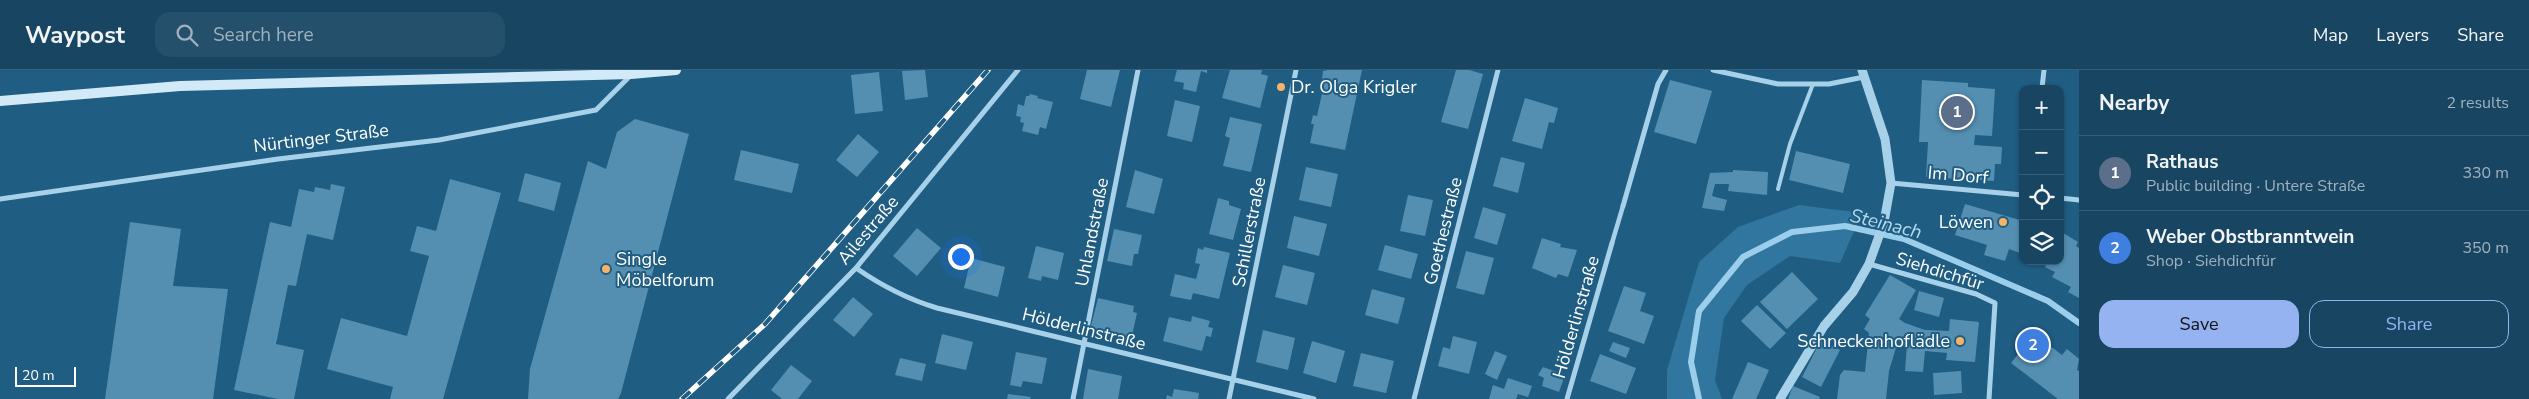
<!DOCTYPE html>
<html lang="en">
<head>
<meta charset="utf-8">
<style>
	:root { --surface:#184662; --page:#25506b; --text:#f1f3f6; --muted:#9fb1be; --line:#365e77; --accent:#95b2f1 }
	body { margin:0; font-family:"Nunito Sans",sans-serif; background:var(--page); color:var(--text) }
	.controls { position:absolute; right:15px; top:15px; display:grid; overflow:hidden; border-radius:10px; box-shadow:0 1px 4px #0004 }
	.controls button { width:45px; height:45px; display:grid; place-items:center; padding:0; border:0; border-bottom:1px solid var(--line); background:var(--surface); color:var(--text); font:25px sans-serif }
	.scale { position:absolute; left:15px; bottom:12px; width:61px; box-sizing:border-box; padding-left:5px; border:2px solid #fff; border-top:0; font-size:14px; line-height:18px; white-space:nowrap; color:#fff; -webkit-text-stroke:4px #205d83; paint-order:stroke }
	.you { position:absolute; left:960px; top:186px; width:18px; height:18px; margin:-12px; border:4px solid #fff; border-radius:50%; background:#1a73e8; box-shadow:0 0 0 8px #1a73e833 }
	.badge { display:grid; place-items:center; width:32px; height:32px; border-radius:50%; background:var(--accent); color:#fff; font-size:16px; font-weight:700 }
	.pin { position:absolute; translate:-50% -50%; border:2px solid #fff; box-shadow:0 1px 5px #0006 }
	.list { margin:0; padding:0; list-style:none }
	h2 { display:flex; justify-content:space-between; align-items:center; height:65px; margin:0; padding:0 20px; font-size:21px }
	h2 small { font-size:16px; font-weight:400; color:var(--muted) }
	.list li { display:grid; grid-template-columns:32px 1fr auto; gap:15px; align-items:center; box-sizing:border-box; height:75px; padding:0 20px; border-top:1px solid var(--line) }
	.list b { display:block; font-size:19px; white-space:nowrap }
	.list p { margin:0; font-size:16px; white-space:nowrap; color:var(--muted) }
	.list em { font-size:16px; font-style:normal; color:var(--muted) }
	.actions { display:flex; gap:10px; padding:15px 20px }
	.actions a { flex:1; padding:11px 0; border:1px solid var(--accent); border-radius:15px; text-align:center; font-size:18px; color:var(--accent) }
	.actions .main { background:var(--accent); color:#111 }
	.icon { flex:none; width:28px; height:28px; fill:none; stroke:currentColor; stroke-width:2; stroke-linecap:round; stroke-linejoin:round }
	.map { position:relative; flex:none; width:2079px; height:329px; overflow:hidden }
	header { display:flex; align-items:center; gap:30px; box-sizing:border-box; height:70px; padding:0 25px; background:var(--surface); border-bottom:1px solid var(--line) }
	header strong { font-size:24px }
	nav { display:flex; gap:28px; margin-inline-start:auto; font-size:18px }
	.search { width:350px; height:45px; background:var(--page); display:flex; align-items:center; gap:12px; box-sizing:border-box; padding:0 18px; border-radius:15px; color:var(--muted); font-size:19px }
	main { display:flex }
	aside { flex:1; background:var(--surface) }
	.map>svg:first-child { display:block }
</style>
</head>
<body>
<header>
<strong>Waypost</strong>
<div class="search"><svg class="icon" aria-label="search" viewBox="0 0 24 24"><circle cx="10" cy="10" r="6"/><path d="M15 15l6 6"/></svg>Search here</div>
<nav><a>Map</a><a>Layers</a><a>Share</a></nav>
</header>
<main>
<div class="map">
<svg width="2079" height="329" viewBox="0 0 2079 329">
	<rect width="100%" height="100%" fill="#205d83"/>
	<!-- green -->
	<path fill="#30769f" d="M1799,135L1862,143L1840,193L1790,186L1747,215L1724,248L1715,310L1722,329H1667V300L1699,192L1738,157Z"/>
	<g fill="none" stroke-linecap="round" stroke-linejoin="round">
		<!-- stream -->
		<path stroke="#9bceea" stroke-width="6" d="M1699,329L1691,292L1699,241L1743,187L1792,162L1845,156L1904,169L2048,231L2079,253"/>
	</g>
	<!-- building -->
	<path fill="#548fb1" d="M925,0L928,27L905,30L902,1Z
		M1087,0H1120L1111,37L1080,29Z
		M1177,0H1207V3L1201,1L1196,22L1183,19L1184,13L1174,11Z
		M1230,0H1262L1261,4L1268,6L1260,38L1222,28Z
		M1328,0H1362L1345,80L1310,73L1314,54H1311L1313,45L1317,46L1325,10L1322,9L1323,1Z
		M1456,0H1469L1483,4L1468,59L1441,52Z
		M879,2L883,41L855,44L851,5Z
		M1670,10L1712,21L1696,74L1654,62Z
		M1922,10L1968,13V17L1995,19L1992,66L1975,65L1974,75L2002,77L2001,94H1995L1994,111L1926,107L1928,72H1919Z
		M1030,24L1038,26L1037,28L1053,32L1046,59L1040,57L1038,65L1022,61L1024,53L1020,52L1021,47L1016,46L1018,34L1024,36L1026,26H1029Z
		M1525,28L1558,38L1554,53L1549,52L1542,79L1512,71Z
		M1175,30L1200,36L1192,72L1167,66Z
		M1230,47L1262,54L1251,102L1223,96L1230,68L1225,66Z
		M635,49L689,64L621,323L618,329H528L530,299L588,91L606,99L617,62Z
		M858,64L879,82L857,107L836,90Z
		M741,80L799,94L792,123L734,110Z
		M1796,81L1850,94L1843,123L1789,110Z
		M1501,87L1525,93L1518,123L1493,116Z
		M1306,97L1338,104L1331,137L1299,130Z
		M1135,100L1163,109L1154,144L1126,137Z
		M1733,100L1768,102L1767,125L1728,121L1729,114H1715L1712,126L1727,130L1724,141L1702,138L1710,103L1733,102Z
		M525,103L561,113L554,141L518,131Z
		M450,109L501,123L443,329H390L393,317L327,299L341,248L407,266L429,186L410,181L417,156L436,161Z
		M331,114L345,117L333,170L307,164L296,216L288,215L276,274L304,280L294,329H278L234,320L270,152L291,157L299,119L314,122L315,117L330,120Z
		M1408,125L1433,130L1425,166L1400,161Z
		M1218,128L1229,131V135L1241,139L1233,170L1209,164Z
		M1965,134L2023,151V184L2009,179L2005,191L1984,185L1987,175L1955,165Z
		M1483,137L1506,144L1497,175L1474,168Z
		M1294,146L1327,154L1319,186L1287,178Z
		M130,152L181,159L173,216L228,219L213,329H105Z
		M917,158L941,178L917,206L893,186Z
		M1114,159L1142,165L1138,184H1134L1132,196L1107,191Z
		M2060,161L2078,172L2076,176L2079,178V228L2068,222L2071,217L2052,207L2055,202L2045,197L2047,193L2044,191H2060Z
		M1542,168L1561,174L1560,177L1577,180L1568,207L1558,204L1556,208L1532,198Z
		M1385,175L1418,184L1411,209L1378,200Z
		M1036,176L1064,183L1058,210L1042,206L1041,211L1028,208Z
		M1204,177L1230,183L1219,229L1193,223L1191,230L1170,226L1175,204L1196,209L1200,194L1195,193L1198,178L1203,180Z
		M1466,181L1494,188L1484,225L1456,218Z
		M971,188L1005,197L998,227L964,218Z
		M1283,195L1315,203L1307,235L1275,227Z
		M1792,202L1818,229L1787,259L1760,232Z
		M1890,205L1916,220L1899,249L1905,253L1925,260L1949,261L1950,249L1979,252L1975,292L1946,290L1947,283L1925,281L1923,302L1905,301L1907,274L1898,271L1889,301L1886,329H1837L1840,305L1844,300L1865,302L1869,263L1864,259L1870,249L1865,245Z
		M1624,216L1646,223L1640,241L1654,246L1644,274L1608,261Z
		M1372,219L1405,228L1398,254L1365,245Z
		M1919,221L1944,228L1939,247L1914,240Z
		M853,227L873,244L854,267L833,250Z
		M1098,228L1134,236L1133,242L1137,243L1131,270L1090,260Z
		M1757,235L1786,263L1770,279L1741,251Z
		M1192,246L1210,251L1208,257L1213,258L1211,267L1206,266L1202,281L1163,271L1169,247L1191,252Z
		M1263,260L1295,268L1288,300L1256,292Z
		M942,264L973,272L966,300L935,293Z
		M1453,266L1477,272L1469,304L1438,296L1443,277L1450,279Z
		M2032,267L2043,275L2045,272L2062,285L2067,279L2079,289L2077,300L2079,301V329H2058L2011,293Z
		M1821,270L1840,280L1821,317L1802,307Z
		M1312,271L1345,281L1336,313L1303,303Z
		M1613,272L1630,278L1626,288L1609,281Z
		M1495,281L1507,286L1497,310L1485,304Z
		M1016,282L1047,288L1042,314L1023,311L1021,317L1010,315Z
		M1361,283L1394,291L1386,323L1353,316Z
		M1600,284L1636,298L1626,324L1590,311Z
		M900,288L926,294L922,311L895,305Z
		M1748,292L1769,300L1756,329H1732Z
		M791,295L812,311L798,329H782L771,320Z
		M1543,297L1565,305L1559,322L1542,316L1544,308L1538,305Z
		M1088,299L1122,306L1118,329H1083Z
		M1961,301L1962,323L1934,325L1933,303Z
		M1508,308L1532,316L1528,327L1518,324L1516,329H1489L1493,315L1504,319Z
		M1793,316L1820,327L1819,329H1788Z
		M1174,319L1199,323L1198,329H1166L1167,325L1172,327Z
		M1008,324L1031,327L1030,329H1007Z"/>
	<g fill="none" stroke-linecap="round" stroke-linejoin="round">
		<!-- service -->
		<path stroke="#a7d1e9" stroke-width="4" d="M1778,119L1790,74L1813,14"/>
		<!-- pedestrian -->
		<path stroke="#a7d1e9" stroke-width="4.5" d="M1612,173L1623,136"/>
		<!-- minor -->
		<path stroke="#a7d1e9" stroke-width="5" d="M1713,0L1778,14H1829L1864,7
			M2042,18L2044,0
			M1891,113L2023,125
			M2060,128L2079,130
			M0,129L278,89L439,70L596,40L631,5
			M1623,136L1658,14L1666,0
			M1869,194L1976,224L1995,233L1989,329
			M856,198C882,216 907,229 937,238L1314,329
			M728,329L856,198L1018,0
			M1073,329L1138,0
			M1229,329L1296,0
			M1414,329L1498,0
			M1567,329L1612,173"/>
		<!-- tertiary -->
		<path stroke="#a7d1e9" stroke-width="9" d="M1780,329L1824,256L1853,222L1869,194L1884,152L1891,113L1885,69L1862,0"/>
		<!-- secondary -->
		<path stroke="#d2e9f7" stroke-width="10" d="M0,31L180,16L631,4L676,0"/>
		<!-- rail casing -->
		<g stroke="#fff" stroke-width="5.5">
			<path id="rail" d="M682,329L765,254L988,0"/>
		</g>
		<!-- rail -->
		<use href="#rail" stroke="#205d83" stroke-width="4" stroke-dasharray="11" stroke-linecap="butt"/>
	</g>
	<!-- markers -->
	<g fill="#f6b368" stroke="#205d83" stroke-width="2">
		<circle cx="1281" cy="17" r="5"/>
		<circle cx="2003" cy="152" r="5"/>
		<circle cx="606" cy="199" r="5"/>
		<circle cx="1960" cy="271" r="5"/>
	</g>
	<g text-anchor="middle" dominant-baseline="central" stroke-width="4" stroke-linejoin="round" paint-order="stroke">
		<!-- poi labels -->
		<g font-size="18" fill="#fff" stroke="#205d83" text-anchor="start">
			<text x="1291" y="17">Dr. Olga Krigler</text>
			<text x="1993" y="152" text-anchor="end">Löwen</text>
			<text x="616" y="189">Single<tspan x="616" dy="21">Möbelforum</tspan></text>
			<text x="1950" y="271" text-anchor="end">Schneckenhoflädle</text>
		</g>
		<!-- street labels -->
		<g font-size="18" fill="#fff" stroke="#205d83">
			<text transform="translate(321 68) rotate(-7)">Nürtinger Straße</text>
			<text transform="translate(1958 105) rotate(5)">Im Dorf</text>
			<text transform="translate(868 160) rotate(-50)">Ailestraße</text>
			<text transform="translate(1443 161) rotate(-76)">Goethestraße</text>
			<text transform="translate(1092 162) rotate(-79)">Uhlandstraße</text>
			<text transform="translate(1249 162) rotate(-79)">Schillerstraße</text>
			<text transform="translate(1940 201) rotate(17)">Siehdichfür</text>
			<text transform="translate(1576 247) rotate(-74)">Hölderlinstraße</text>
			<text transform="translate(1084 259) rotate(14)">Hölderlinstraße</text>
		</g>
		<!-- water labels -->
		<g font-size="19" font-style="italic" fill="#b2daf0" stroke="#205d83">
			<text transform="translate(1886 154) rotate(14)">Steinach</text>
		</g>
	</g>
</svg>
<div class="controls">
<button>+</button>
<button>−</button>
<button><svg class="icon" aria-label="locate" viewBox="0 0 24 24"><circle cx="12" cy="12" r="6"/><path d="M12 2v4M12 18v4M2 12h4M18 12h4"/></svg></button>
<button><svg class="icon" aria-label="layers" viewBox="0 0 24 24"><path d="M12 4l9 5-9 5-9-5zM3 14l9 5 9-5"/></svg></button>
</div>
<div class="scale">20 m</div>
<div class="you"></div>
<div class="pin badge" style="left:1957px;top:42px;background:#5c6f8a">1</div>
<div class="pin badge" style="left:2033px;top:275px;background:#3f7fe0">2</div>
</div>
<aside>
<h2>Nearby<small>2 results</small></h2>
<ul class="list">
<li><span class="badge" style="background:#5c6f8a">1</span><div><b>Rathaus</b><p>Public building · Untere Straße</p></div><em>330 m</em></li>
<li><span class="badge" style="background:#3f7fe0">2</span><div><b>Weber Obstbranntwein</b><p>Shop · Siehdichfür</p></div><em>350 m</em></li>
</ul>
<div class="actions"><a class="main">Save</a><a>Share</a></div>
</aside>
</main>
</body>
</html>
